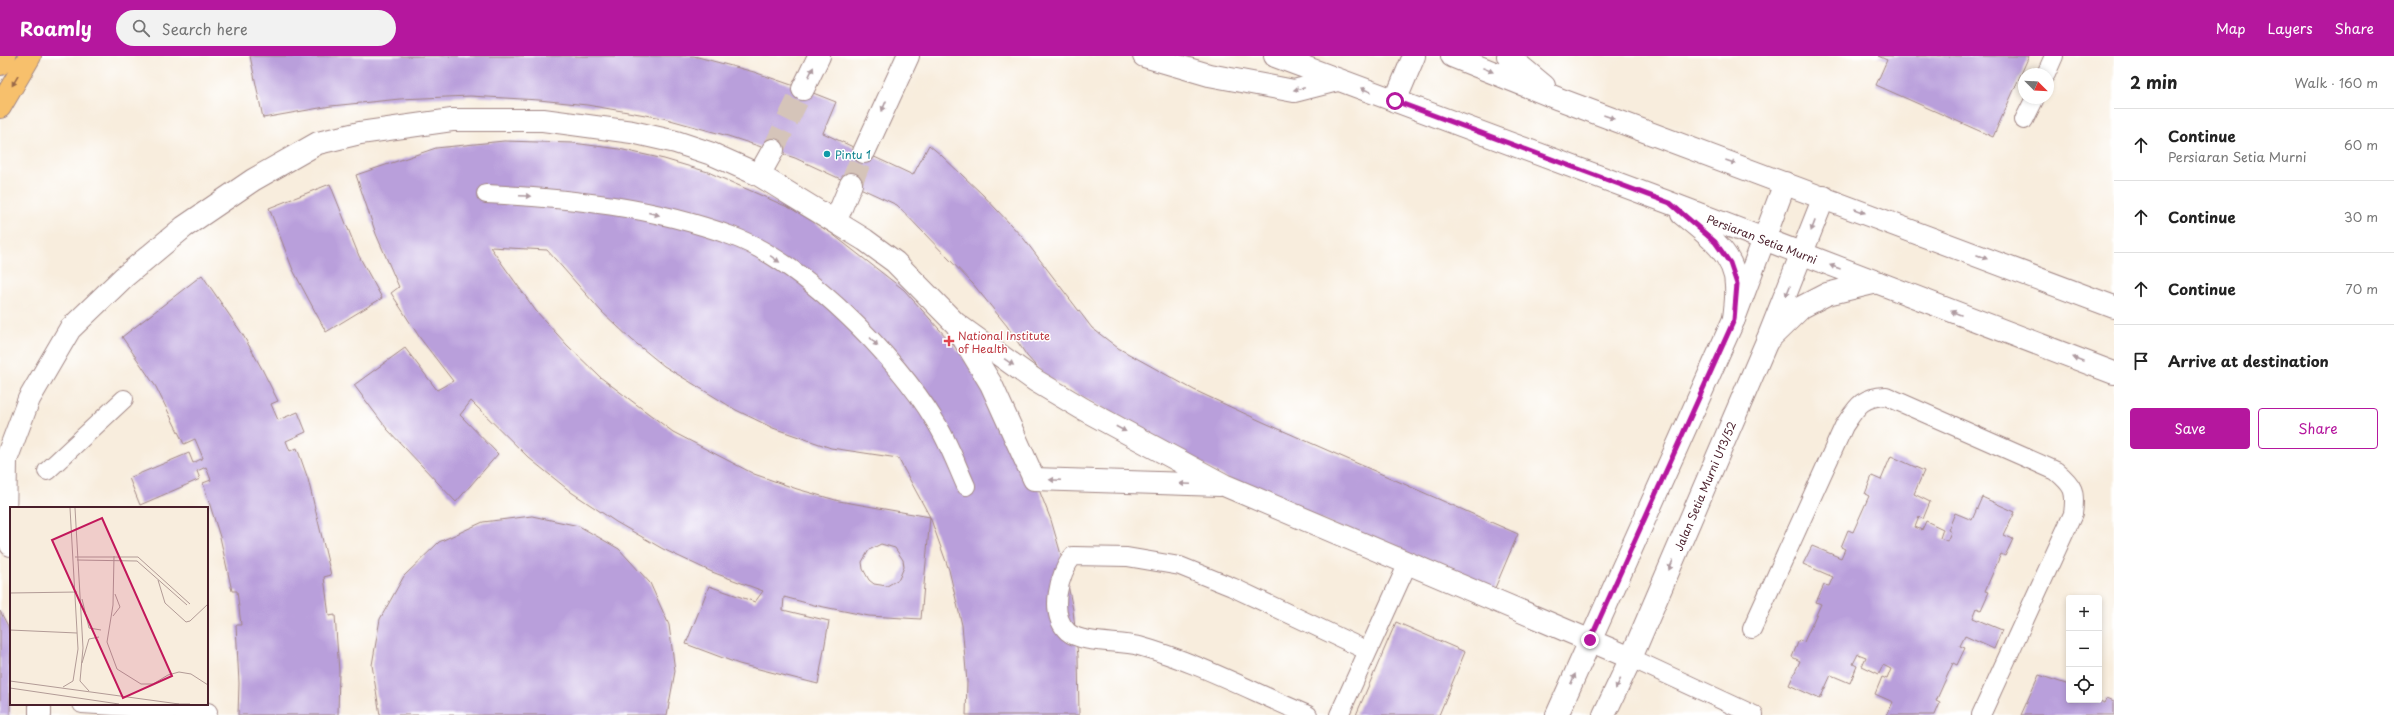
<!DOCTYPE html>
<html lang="en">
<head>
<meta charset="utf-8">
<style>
	:root { --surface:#fff; --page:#f2f2f2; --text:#222; --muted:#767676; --line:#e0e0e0; --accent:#b5179e }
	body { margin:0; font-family:"Playpen Sans",sans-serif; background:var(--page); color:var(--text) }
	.controls { position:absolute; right:12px; bottom:12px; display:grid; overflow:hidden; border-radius:4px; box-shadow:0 2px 6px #0003 }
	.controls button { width:36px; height:36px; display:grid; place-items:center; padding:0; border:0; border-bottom:1px solid var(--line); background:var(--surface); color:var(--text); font:20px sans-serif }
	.compass { position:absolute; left:2018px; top:12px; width:36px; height:36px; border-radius:50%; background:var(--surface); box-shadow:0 2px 6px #0003; rotate:114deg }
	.stop { position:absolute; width:12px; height:12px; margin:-9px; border:3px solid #b5179e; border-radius:50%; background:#fff }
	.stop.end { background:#b5179e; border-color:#fff; box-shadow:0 1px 4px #0008 }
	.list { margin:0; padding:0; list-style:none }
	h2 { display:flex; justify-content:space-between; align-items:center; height:52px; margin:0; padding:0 16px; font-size:17px }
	h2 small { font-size:13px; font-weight:400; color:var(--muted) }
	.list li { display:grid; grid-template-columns:26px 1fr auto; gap:12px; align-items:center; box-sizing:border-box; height:72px; padding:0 16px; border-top:1px solid var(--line) }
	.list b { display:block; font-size:15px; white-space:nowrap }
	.list p { margin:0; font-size:13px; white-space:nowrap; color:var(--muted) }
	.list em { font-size:13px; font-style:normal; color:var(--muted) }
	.actions { display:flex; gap:8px; padding:12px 16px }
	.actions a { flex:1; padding:9px 0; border:1px solid var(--accent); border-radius:4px; text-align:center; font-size:14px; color:var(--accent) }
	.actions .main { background:var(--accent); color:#fff }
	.icon { flex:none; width:22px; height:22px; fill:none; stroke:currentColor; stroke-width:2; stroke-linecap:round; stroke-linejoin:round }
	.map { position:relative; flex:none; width:2114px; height:659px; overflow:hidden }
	header { display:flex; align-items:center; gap:24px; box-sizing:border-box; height:56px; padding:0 20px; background:var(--accent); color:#fff }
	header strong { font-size:19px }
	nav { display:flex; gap:22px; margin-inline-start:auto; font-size:14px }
	.search { width:280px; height:36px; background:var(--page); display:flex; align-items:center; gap:10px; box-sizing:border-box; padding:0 14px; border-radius:22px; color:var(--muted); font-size:15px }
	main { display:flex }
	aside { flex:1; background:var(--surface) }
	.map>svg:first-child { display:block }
</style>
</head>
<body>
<header>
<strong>Roamly</strong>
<div class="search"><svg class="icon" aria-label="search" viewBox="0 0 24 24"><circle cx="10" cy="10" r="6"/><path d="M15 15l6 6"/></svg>Search here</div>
<nav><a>Map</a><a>Layers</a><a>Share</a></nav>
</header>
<main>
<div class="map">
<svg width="2114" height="659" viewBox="0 0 2114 659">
	<rect width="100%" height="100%" fill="#fff"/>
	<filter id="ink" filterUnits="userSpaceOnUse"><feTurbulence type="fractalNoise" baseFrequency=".025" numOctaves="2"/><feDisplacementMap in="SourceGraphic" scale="8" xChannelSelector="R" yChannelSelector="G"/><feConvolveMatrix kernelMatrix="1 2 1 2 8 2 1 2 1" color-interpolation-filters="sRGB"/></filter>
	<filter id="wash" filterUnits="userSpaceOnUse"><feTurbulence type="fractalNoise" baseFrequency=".012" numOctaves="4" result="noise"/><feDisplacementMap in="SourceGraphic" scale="16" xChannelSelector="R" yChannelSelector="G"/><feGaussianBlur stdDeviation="0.9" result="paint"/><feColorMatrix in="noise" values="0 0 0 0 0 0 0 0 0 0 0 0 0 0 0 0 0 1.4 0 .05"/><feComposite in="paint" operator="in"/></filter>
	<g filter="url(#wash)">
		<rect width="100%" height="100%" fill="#f8eddd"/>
		<g id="blocks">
			<!-- building -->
			<path fill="#b99fdb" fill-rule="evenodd" d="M250,0H694L754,16L803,33L836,46L823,77L913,119L929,89L941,99L983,139L1024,183L1092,272L1118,292L1194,334L1263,366L1518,478L1492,539L1232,425L1044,319L1027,300L1007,270L973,228L897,149L795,102L728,80L663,62L587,49L539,44L470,40L400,43L331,50L263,62Z
				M1878,0H2029L1993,81L1876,29L1887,4Z
				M504,85L573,87L619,93L664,103L708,116L792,153L831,177L904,234L965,302L1034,421L1051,464L1064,509L1073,554L1078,600L1079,659H966L967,626L962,569L949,514L930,461L921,563L869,560L814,549L784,541L783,554L829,565L818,628L739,608L686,588L709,530L755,546L763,535L712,516L663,493L616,466L571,436L529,402L471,345L460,359L498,398L456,446L387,373L354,329L405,292L437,334L453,325L420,282L391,237L399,231L376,178L356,119L436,92ZM490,191L547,194L601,255L632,284L664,310L736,354L773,372L831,392L898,402L930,461L839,445L797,433L754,418L673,376L600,321L567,289L536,255ZM881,488L895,492L903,504L904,511L899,523L887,530L874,528L869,524L863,513L862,506L869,494Z
				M330,128L359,200L382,242L326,276L293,214L269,152Z
				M202,219L243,279L262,313L278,345L271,348L278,364L298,356L306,376L286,385L290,395L297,392L308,423L331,519L324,521L329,560L335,559L339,615L338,659H238L239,627L236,569H241L237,535H232L220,481L203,427L211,424L206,411L197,415L200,423L140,449L129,422L189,397L193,407L203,402L195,383L184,388L156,331L122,281Z
				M1891,400L1924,415L1914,438L1930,446L1923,463L1919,461L1915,471L1922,474L1926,465L1943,473L1940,482L1947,485L1951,476L1948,474L1955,457L1972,464L1982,441L2015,456L2004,479L2013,483L2005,500L2001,498L1985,535L1989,536L1981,554L1977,552L1973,562L2002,574L1994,593L1965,580L1960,590L1965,592L1957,609L1953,607L1936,645L1940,647L1935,659H1887L1893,646L1875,638L1882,621L1887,623L1891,613L1883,609L1879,618L1862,610L1866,601L1858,598L1853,608L1857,610L1850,627L1831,619L1820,643L1789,629L1800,605L1792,601L1799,584L1804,586L1821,548L1816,546L1824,529L1829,530L1833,521L1803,508L1812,490L1841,502L1845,493L1841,491L1848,474L1853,476L1869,440L1865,438L1872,420L1881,424Z
				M532,460L579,470L619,493L650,527L669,569L675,615L667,659H380L372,609L380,563L404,520L439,486L483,466Z
				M0,555L8,570L11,587L10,659H0Z
				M1396,566L1465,596L1439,659H1356Z
				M2039,619L2069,629V644H2096L2105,647L2107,642L2114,645V659H2021Z"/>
		</g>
	</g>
	<g filter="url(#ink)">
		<use href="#blocks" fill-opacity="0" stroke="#a18684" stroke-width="1"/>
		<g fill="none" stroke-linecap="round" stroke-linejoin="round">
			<!-- minor-tunnel -->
			<path stroke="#d5c4b9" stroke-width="22" stroke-dasharray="22 11" stroke-linecap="butt" d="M773,94L803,33
				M851,128L864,96"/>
			<!-- service casing -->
			<g stroke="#a18684" stroke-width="20">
				<path id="service" d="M2046,18L2054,0
					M2024,64L2035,42
					M486,138C569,142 654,151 732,180C804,207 896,300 935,365C948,385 956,408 966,430
					M47,415L124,343
					M1752,573L1844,370C1857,351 1861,341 1886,340L2056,415C2074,430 2076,435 2073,458L1981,659
					M1631,602L1754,659
					M82,648L208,656
					M1308,659C1253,636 1197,606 1139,590C1120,585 1082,588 1068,576C1048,558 1059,517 1073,500L1127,501L1180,510L1232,531L1368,595
					M1339,659L1408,507"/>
			</g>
			<!-- minor casing -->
			<g stroke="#a18684" stroke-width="24">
				<path id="minor" d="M1144,0L1209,19L1294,35L1337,24
					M803,33L819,0
					M864,96L908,0
					M759,119L773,94
					M836,164L851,128
					M959,275L991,328L1034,423L1220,429
					M11,489L5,470L6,404L29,343L70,273L124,221L184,171L253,124L318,87L360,77L452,64H543L632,76L676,86L712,98L759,119L865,184L895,206L955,267L1036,325L1083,353L1224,429L1631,602
					M40,659V648
					M1557,659L1734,263L1785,127
					M1604,659L1631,602L1767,285L1824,141"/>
			</g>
			<!-- tertiary casing -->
			<g stroke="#a18684" stroke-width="24">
				<path id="tertiary" d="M1275,0L1670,147L2114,317
					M1452,0L1559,43L2114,251
					M1508,0L1544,30
					M1395,45L1414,0
					M1682,158C1704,176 1736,198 1736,230C1737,241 1735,252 1734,263
					M1767,285L1802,251L1827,238L1877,226"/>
			</g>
			<!-- trunk casing -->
			<g stroke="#a18684" stroke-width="24">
				<path id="trunk" d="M0,8L5,0
					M0,51L30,0"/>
			</g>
			<!-- service -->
			<use href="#service" stroke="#fff" stroke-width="18"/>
			<!-- minor -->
			<use href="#minor" stroke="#fff" stroke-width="22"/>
			<!-- tertiary -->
			<use href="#tertiary" stroke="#fff" stroke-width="22"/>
			<!-- trunk -->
			<use href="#trunk" stroke="#f7c06c" stroke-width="22"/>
		</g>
		<!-- one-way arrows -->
		<defs><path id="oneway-solid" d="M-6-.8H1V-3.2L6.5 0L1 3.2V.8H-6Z"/></defs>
		<g fill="#ae9aa0">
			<use href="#oneway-solid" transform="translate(1488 14) rotate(22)"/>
			<use href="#oneway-solid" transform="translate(811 16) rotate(-64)"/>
			<use href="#oneway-solid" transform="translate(1299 33) rotate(168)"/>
			<use href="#oneway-solid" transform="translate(1366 34) rotate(-159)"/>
			<use href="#oneway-solid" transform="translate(884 50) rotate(113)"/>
			<use href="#oneway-solid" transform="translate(1609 61) rotate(20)"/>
			<use href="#oneway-solid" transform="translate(1731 106) rotate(20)"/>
			<use href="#oneway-solid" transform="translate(525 140) rotate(3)"/>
			<use href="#oneway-solid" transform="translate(1860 155) rotate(21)"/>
			<use href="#oneway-solid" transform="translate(654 158) rotate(14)"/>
			<use href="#oneway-solid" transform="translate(1813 170) rotate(111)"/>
			<use href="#oneway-solid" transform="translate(1982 201) rotate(21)"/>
			<use href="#oneway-solid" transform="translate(775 203) rotate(34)"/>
			<use href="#oneway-solid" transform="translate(1835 211) rotate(-160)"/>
			<use href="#oneway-solid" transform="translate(1788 235) rotate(112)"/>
			<use href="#oneway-solid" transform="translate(1956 257) rotate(-159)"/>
			<use href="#oneway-solid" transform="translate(874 286) rotate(48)"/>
			<use href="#oneway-solid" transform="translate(2078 303) rotate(-159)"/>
			<use href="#oneway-solid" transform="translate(1009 306) rotate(35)"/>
			<use href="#oneway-solid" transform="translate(1121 373) rotate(28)"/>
			<use href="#oneway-solid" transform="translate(1055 424) rotate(-178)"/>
			<use href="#oneway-solid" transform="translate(1185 428) rotate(-178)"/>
			<use href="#oneway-solid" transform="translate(1671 509) rotate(113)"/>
			<use href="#oneway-solid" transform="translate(1573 623) rotate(-66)"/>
			<use href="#oneway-solid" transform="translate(1618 628) rotate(116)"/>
		</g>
		<use fill="#986748" href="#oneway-solid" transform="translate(15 25) rotate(121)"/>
	</g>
	<g fill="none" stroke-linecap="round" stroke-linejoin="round" filter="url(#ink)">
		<!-- route -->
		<path stroke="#b5179e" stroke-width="5" d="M1395,45L1670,147L1715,186L1730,207L1737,228L1734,264L1590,584"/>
	</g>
	<!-- markers -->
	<circle fill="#0f9aa8" stroke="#fff" stroke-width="1.5" cx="827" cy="98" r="4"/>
	<path fill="#e0444e" stroke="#fff" stroke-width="1.5" d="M947 279h4v4h4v4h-4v4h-4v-4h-4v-4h4z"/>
	<g text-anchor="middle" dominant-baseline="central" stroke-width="3" stroke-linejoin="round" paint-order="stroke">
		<!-- culture labels -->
		<g font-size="11" fill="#0d838f" stroke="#fff" text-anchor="start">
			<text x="835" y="98">Pintu 1</text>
		</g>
		<!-- street labels -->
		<g font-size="11" fill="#4a1f2b" stroke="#fff">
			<text transform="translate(1762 183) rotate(21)">Persiaran Setia Murni</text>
			<text transform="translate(1705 430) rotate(-67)">Jalan Setia Murni U13/52</text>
		</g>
		<!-- health labels -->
		<g font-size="11" fill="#be3a42" stroke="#fff" text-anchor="start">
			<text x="958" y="279">National Institute<tspan x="958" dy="13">of Health</tspan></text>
		</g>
	</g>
	<!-- overview -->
	<g transform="translate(10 451)">
		<rect width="198" height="198" fill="#f8eddd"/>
		<path fill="none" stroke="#b29b96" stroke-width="1" d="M65,1L73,141L70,174L79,184M104,49L103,98L97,135L107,162L131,177H143L158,168L169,165L181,167L198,178M65,50H128L180,97M67,53L127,54L177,98M148,73L155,96L176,115L180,114L198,97M0,86L67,85M72,92L79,121L91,123M103,109L110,100L105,87M0,123L67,126M72,156L79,132L89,130M0,174L169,197M53,180L63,174L68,142L60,1M0,181L109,197M166,197H180"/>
		<path fill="#c2185b" fill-opacity="0.15" stroke="#c2185b" stroke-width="2" d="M92,11L162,169L113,191L42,33Z"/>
		<rect width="198" height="198" fill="none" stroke="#4a1f2b" stroke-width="2"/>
	</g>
</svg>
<div class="controls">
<button>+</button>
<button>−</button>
<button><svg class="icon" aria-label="locate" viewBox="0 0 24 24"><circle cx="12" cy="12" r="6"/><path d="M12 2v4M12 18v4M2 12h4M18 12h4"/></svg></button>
</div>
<svg class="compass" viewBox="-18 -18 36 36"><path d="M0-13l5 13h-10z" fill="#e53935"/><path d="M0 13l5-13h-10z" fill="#767676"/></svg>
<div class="stop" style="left:1395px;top:45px"></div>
<div class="stop end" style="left:1590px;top:584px"></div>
</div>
<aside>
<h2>2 min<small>Walk · 160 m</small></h2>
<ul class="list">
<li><svg class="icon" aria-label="ahead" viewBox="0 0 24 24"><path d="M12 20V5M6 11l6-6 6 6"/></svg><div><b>Continue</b><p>Persiaran Setia Murni</p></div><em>60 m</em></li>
<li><svg class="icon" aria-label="ahead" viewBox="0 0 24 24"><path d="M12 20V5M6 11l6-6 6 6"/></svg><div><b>Continue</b></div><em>30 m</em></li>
<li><svg class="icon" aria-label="ahead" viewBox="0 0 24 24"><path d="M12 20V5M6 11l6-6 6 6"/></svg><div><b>Continue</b></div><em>70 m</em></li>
<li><svg class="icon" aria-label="arrive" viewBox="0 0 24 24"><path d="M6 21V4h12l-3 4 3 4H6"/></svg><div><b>Arrive at destination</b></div></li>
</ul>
<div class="actions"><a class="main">Save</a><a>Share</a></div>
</aside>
</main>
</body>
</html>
